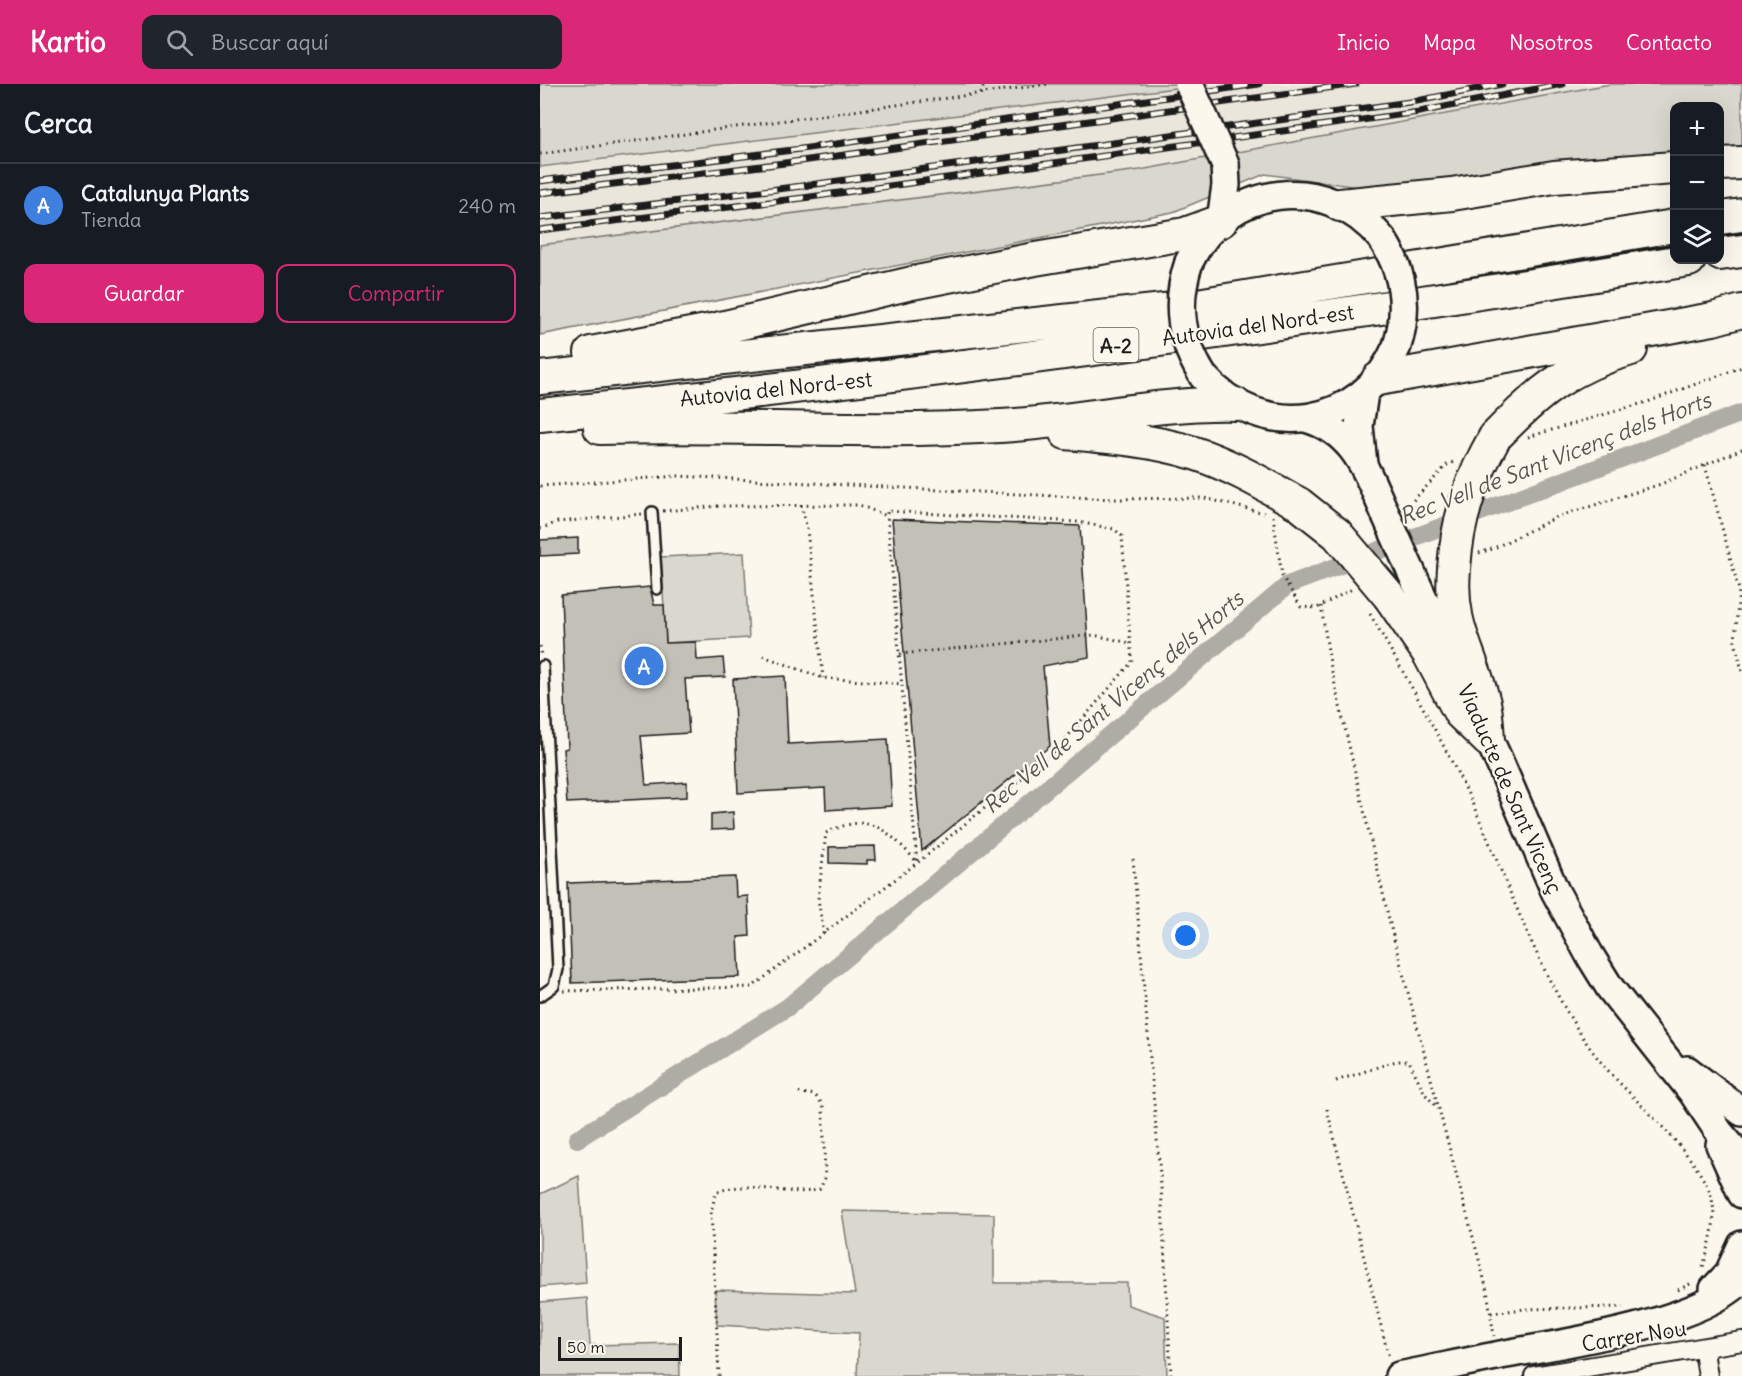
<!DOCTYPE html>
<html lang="es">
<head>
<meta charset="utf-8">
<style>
	:root { --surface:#171b24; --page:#20242c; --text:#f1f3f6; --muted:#9ea1a6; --line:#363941; --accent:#db2777 }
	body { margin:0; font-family:Delius,sans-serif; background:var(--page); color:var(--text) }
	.controls { position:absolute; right:18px; top:18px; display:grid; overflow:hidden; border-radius:12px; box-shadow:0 6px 24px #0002 }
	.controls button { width:54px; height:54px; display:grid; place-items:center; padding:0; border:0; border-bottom:2px solid var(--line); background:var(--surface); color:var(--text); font:30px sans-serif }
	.scale { position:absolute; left:18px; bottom:15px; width:124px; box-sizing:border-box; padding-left:6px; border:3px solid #1c1c1c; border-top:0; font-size:16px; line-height:21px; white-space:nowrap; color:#1c1c1c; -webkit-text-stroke:4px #fbf7ec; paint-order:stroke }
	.you { position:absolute; left:646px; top:852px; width:21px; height:21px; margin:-15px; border:4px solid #fff; border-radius:50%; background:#1a73e8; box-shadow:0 0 0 9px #1a73e833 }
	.badge { display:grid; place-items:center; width:39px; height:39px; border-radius:50%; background:var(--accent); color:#fff; font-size:20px; font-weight:700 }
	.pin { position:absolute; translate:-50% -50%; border:3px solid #fff; box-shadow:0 2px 6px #0006 }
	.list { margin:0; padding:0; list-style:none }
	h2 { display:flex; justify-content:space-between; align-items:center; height:78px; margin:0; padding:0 24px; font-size:26px }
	h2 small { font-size:20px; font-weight:400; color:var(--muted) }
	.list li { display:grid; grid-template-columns:39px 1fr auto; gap:18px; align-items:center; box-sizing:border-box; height:84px; padding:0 24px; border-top:2px solid var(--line) }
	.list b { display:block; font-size:22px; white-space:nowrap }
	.list p { margin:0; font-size:20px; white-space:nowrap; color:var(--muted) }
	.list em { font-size:20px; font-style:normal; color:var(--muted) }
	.actions { display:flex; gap:12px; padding:18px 24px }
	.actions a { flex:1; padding:14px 0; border:2px solid var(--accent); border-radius:12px; text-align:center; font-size:21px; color:var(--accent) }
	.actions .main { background:var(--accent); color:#fff }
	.icon { flex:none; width:33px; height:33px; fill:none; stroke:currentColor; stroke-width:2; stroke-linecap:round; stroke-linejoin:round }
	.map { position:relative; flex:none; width:1202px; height:1292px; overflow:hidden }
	header { display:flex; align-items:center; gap:36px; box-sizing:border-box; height:84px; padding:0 30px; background:var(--accent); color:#fff }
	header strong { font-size:28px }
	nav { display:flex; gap:33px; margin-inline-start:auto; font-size:21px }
	.search { width:420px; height:54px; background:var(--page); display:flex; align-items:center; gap:15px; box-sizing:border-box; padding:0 21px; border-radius:12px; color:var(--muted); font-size:22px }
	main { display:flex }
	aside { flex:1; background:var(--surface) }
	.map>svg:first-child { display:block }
</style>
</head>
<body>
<header>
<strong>Kartio</strong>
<div class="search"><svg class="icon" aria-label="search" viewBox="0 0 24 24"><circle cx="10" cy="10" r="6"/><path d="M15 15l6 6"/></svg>Buscar aquí</div>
<nav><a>Inicio</a><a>Mapa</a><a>Nosotros</a><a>Contacto</a></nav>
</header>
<main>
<aside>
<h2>Cerca<small></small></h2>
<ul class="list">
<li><span class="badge" style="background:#3f7fe0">A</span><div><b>Catalunya Plants</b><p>Tienda</p></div><em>240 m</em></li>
</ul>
<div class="actions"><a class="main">Guardar</a><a>Compartir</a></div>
</aside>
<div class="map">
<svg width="1202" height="1292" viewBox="0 0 1202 1292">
	<rect width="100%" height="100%" fill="#fbf7ec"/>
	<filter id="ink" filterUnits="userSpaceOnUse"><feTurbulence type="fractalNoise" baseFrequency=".0167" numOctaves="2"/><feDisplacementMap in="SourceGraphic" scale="12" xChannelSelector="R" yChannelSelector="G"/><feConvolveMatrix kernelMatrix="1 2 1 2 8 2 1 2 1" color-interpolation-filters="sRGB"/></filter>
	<g filter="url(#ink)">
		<!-- built -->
		<path fill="#eae6dc" d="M668,0H1070L600,86L0,161V83Z"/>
		<!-- green -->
		<path fill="#dad7ce" stroke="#7b7a75" stroke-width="1.5" d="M0,0H668L0,83Z
			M1070,0H1202V71L1180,73V22H1134V77L833,105L725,90L633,128L0,251V161L600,86Z
			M204,469L209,554L126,559L121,473Z
			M39,1092L46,1199L0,1203V1110Z
			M302,1127L454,1130V1199H587L588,1221L625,1233L627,1292H317L319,1249L177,1241L175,1206L315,1210Z
			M47,1214L50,1261L139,1259L140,1292H0V1218Z"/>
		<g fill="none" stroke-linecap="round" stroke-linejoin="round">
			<!-- canal -->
			<path stroke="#afaca5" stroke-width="18" d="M37,1055L248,923L748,501L1202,329"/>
		</g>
		<!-- building -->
		<path fill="#c3c0b8" stroke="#1c1c1c" stroke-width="1.5" d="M352,435L540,442L549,573L503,582L510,662L382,767Z
			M38,454V470L0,472V456Z
			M110,503L114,521H124L126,559L156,558L157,576L183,574L185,593L145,595L149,649L101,652L106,701L147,698V713L27,719L23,665L27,664L21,511Z
			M245,592L248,660L348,655L352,722L286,726L285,704L198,709L193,595Z
			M193,728L194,745L171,746V730Z
			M335,762L336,776H327V780L289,779V763Z
			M195,793L196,813L208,812L210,852L198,853L200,893L32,899L28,799Z"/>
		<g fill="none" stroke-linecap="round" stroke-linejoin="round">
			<!-- lane casing -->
			<g stroke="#1c1c1c" stroke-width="14">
				<path id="lane" d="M112,428L117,505
					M0,912L14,902L18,885L3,582"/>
			</g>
			<!-- street casing -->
			<g stroke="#1c1c1c" stroke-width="22">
				<path id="street" d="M1166,1263L1165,1274L1168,1292
					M994,1292L1202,1257"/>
			</g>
			<!-- primary casing -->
			<g stroke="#1c1c1c" stroke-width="32">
				<path id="primary" d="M681,137L686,101L685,80
					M649,178C687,99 786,87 842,155
					M663,292C722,359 822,345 857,262
					M766,334C815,348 826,387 845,429
					M823,380L819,342L824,309
					M878,503L959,677L1015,807L1049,870L1070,904L1153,1009L1179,1048L1202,1075
					M1147,986L1202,1028
					M1180,1061L1202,1110
					M1174,1205L1189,1189L1202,1161
					M859,1292C894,1285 930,1277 966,1270C1026,1259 1161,1239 1202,1195"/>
			</g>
			<!-- highway casing -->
			<g stroke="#1c1c1c" stroke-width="36">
				<path id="highway" d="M1180,80L1202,79
					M800,121L912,110L1014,93L1134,84
					M1180,134L1202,131
					M1180,170L1202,167
					M51,269L172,246L372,199L495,175L645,150L681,137
					M0,294L633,225L1134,142
					M838,295L1173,235L1202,227
					M0,331C385,292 767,238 1149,176
					M60,344C193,340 327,350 460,342C539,338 616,318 695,320
					M526,349C569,353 612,356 654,369C691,381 725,401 759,420
					M955,353C998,308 1030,282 1091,265
					M914,485C909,541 929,564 943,615C947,628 947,643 948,656
					M850,513L889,570L920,629L948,656"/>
			</g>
			<!-- path -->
			<path stroke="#1c1c1c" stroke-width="3" stroke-dasharray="1.5 4.5" stroke-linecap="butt" d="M441,10L444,0
				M0,70L509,0
				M988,353L1110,317L1202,283
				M1165,381L1199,506L1195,557L1202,587
				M0,402L138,392L572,415L664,414L724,429
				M261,421L267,445L283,594
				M865,425L908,380L916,377
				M123,427L179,422L319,421L347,432
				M733,432L742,492L761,523L777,524L814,504
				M0,445L18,438L102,430
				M939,469L952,465L1017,433L1121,400L1202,365
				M781,522L790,579L851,844L947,1206L954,1252
				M830,530C864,589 898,649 928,710C967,794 996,887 1050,964C1083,1010 1142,1052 1167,1102C1181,1129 1170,1159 1162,1186
				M0,562L1,571
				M360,570L554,551L590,559
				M223,572L283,594L363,600
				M593,775L621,1102L631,1292
				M284,850L278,815L286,749C329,727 347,745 376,777
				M24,907L212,903L377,779L515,667L592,578L582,452L574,445L538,438L347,427L377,779
				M796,997L856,977H869L885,1010L897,1023
				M787,1025L849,1274
				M1138,1206L1154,1198
				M951,1229L984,1225L1083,1223
				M179,1292L171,1127L176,1109C206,1093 246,1115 280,1105L285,1094L283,1021L275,1011L255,1008"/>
			<!-- lane -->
			<use href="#lane" stroke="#fbf7ec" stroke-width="9"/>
			<!-- street -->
			<use href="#street" stroke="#fbf7ec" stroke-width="18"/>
			<!-- primary -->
			<use href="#primary" stroke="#fbf7ec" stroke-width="27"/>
			<!-- highway -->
			<use href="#highway" stroke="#fbf7ec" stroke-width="32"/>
			<!-- rail casing -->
			<g stroke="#1c1c1c" stroke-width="7">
				<path id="rail" d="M0,97L261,65L719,0
					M0,109L261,77L816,0
					M0,134L262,102L877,17L962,0
					M0,146L263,114L879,28L1022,0"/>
			</g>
			<!-- rail -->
			<use href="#rail" stroke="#fbf7ec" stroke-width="4.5" stroke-dasharray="14" stroke-linecap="butt"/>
			<!-- primary-bridge casing -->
			<g stroke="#1c1c1c" stroke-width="32" stroke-linecap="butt">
				<path id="primary-bridge" d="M649,0L685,80
					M842,155C864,188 869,224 857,262
					M649,178C635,219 640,256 663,292
					M845,429L878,503"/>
			</g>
			<!-- highway-bridge casing -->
			<g stroke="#1c1c1c" stroke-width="36" stroke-linecap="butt">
				<path id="highway-bridge" d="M759,420L797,450L850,513
					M914,485C917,436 931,395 955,353"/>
			</g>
			<!-- primary-bridge -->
			<use href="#primary-bridge" stroke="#fbf7ec" stroke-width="27"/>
			<!-- highway-bridge -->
			<use href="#highway-bridge" stroke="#fbf7ec" stroke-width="32"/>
		</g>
	</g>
	<g text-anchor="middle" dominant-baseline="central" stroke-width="4.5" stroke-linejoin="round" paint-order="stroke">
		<!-- shield labels -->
		<rect fill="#fbf7ec" stroke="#5f5e5a" stroke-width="1.5" x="553.5" y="244" width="45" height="34" rx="4.5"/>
		<g font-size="20" font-weight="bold" fill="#1c1c1c">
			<text x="576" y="261">A-2</text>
		</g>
		<!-- street labels -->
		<g font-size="21" fill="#1c1c1c" stroke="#fbf7ec">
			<text transform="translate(718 241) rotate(-8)">Autovia del Nord-est</text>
			<text transform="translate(236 305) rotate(-6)">Autovia del Nord-est</text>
			<text transform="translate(970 705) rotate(66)">Viaducte de Sant Vicenç</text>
			<text transform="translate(1094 1252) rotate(-9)">Carrer Nou</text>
		</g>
		<!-- water labels -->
		<g font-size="22" font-style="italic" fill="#575653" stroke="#fbf7ec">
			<text transform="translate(1015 374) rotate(-21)">Rec Vell de Sant Vicenç dels Horts</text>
			<text transform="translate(573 618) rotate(-40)">Rec Vell de Sant Vicenç dels Horts</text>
		</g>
	</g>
</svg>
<div class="controls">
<button>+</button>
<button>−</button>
<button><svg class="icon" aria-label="layers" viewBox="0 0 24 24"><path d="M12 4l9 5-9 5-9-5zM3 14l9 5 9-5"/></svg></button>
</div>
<div class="scale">50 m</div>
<div class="you"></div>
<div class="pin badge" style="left:104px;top:582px;background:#3f7fe0">A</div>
</div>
</main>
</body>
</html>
